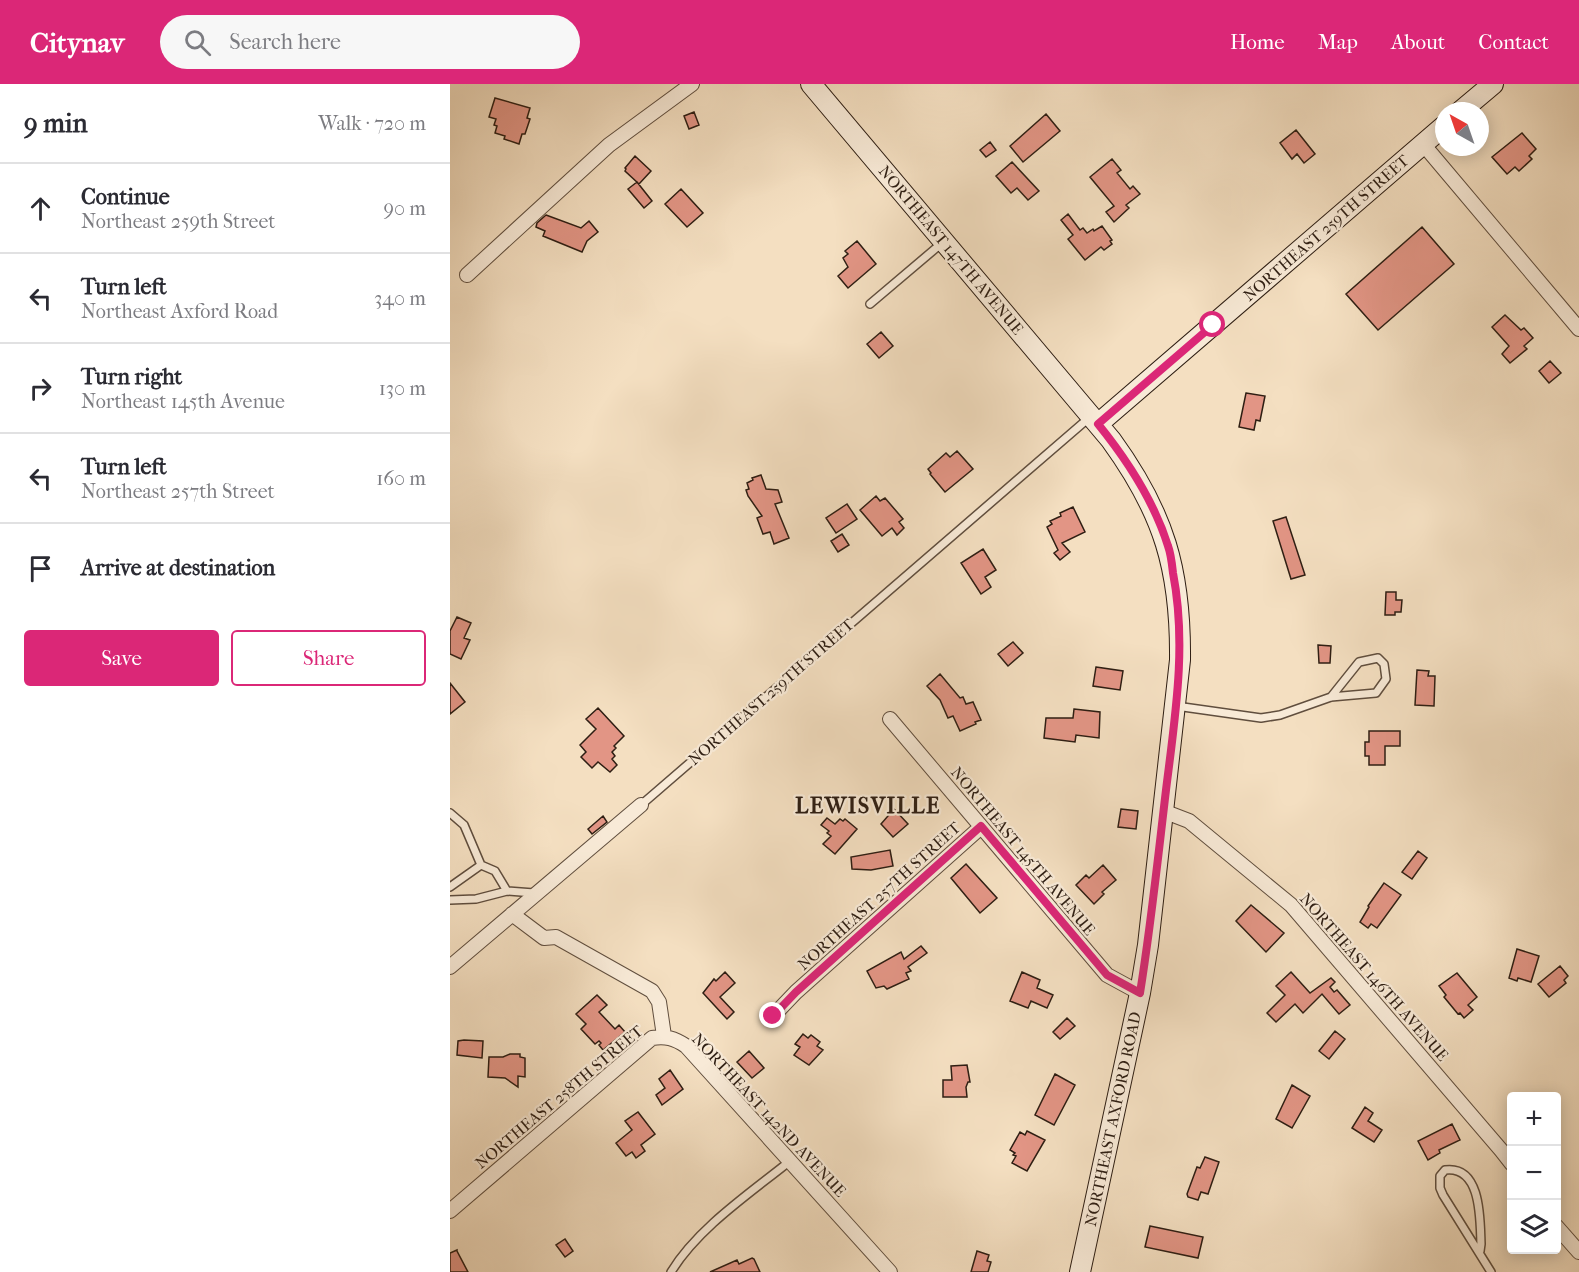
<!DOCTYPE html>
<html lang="en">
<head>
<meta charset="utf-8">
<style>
	:root { --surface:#fff; --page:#f7f7f7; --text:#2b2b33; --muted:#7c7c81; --line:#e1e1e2; --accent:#db2777 }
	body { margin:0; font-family:"IM FELL French Canon",serif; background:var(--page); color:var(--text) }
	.controls { position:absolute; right:18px; bottom:18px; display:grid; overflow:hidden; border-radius:6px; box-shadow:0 3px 15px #0003 }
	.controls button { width:54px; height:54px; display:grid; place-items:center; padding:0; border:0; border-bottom:2px solid var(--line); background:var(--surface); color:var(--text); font:30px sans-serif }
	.compass { position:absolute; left:985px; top:18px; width:54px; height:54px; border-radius:50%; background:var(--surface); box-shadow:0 3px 15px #0003; rotate:320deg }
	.stop { position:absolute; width:18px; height:18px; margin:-14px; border:4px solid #db2777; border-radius:50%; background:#fff }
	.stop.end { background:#db2777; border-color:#fff; box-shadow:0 2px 6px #0008 }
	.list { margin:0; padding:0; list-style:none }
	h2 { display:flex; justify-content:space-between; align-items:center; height:78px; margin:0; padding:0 24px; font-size:26px }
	h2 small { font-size:20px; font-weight:400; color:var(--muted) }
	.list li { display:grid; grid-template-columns:39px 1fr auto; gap:18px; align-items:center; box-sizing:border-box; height:90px; padding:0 24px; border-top:2px solid var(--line) }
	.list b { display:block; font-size:22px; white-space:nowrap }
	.list p { margin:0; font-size:20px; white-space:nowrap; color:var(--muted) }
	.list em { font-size:20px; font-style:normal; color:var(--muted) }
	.actions { display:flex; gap:12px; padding:18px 24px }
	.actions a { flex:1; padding:14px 0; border:2px solid var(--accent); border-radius:6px; text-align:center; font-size:21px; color:var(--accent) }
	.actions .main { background:var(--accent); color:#fff }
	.icon { flex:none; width:33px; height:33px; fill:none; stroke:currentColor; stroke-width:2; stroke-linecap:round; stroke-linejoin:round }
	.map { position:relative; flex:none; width:1129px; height:1188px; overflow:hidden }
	header { display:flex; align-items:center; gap:36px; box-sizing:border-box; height:84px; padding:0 30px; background:var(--accent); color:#fff }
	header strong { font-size:28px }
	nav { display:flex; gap:33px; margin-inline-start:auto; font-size:21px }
	.search { width:420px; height:54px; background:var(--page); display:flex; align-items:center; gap:15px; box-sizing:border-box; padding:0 21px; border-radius:33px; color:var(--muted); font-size:22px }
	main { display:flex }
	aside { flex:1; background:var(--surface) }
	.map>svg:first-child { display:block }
</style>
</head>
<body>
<header>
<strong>Citynav</strong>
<div class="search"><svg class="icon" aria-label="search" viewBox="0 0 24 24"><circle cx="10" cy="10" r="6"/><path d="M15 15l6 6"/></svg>Search here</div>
<nav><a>Home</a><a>Map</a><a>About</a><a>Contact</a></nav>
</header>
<main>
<aside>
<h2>9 min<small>Walk · 720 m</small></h2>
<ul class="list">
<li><svg class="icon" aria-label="ahead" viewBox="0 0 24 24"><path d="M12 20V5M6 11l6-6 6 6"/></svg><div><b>Continue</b><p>Northeast 259th Street</p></div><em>90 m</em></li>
<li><svg class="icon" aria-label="left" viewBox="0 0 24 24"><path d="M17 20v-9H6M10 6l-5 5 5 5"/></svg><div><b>Turn left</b><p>Northeast Axford Road</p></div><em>340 m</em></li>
<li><svg class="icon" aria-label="right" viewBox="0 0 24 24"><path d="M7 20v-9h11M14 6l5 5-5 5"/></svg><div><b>Turn right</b><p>Northeast 145th Avenue</p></div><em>130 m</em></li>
<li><svg class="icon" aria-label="left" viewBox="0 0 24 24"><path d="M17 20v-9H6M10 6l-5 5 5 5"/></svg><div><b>Turn left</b><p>Northeast 257th Street</p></div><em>160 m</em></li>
<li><svg class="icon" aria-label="arrive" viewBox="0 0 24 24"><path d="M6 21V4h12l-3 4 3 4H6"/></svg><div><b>Arrive at destination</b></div></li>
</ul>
<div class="actions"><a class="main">Save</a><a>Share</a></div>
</aside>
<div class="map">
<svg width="1129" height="1188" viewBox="0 0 1129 1188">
	<rect width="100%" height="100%" fill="#f4dfc1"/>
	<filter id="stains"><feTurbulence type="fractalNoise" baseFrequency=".00333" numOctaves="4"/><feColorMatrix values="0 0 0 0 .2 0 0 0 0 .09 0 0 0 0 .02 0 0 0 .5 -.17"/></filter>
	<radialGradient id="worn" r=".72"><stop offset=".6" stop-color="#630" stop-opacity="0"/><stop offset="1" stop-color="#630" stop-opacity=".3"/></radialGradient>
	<!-- building -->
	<path fill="#e29585" stroke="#2e1e13" stroke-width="1.5" d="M45,14L80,24L77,34L80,35L75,50H72L69,60L54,55L55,52L45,49L47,42L44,41L46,35L39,33Z
		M244,28L249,41L239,45L234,32Z
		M596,30L610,47L573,78L560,62Z
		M846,46L865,70L854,79L847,70L842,75L830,59Z
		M1072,49L1086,65L1079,72L1082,75L1069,87L1065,83L1057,90L1042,73Z
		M540,58L546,66L536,73L530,66Z
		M185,72L201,87L189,100L175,87L176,85L175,84Z
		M662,75L671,86L667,89L680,105L683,102L690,110L676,121L679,124L664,138L656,128L664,122L640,93Z
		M562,78L589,107L578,116L567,104L561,109L546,92Z
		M187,98L202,117L194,124L178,105Z
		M231,105L253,129L237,143L215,120Z
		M618,130L630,146L633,144L637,149L643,145L644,147L652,142L662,156L660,157L662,160L654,166L651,163L635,176L618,155L623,151L611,136Z
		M96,131L131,144L139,137L148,148L137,157L132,168L93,152L95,147L86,143L87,139Z
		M972,143L1004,180L928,246L896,210Z
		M407,157L426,180L398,204L388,192L398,183L393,174L398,170L395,167Z
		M1055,231L1071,246L1074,244L1083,254L1074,262L1077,265L1060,279L1052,270L1059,262L1042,243Z
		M431,248L443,262L429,274L417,260Z
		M1100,277L1111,289L1099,299L1089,287Z
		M796,309L815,312L810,337L806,336L804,346L789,343Z
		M507,367L523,385L495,408L480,390L481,389L478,385L496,369L500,373Z
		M311,391L316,405L328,406L332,418L325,420L339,454L324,460L320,448L313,450L307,434L312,432L298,412L296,406L299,405L297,399L303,396L302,394Z
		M426,412L430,417L435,414L453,435L449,438L454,444L447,451L442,444L432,452L410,426Z
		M397,420L407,435L386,449L376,434Z
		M623,423L635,448L612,459L620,468L610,476L604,469L608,466L597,443L602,440L600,437L611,432L610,429Z
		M836,433L855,491L841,495L823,437Z
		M392,450L399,461L388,468L381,457Z
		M533,465L546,486L535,493L541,503L531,510L511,479Z
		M936,508H946V516H952L951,528H945V531H935Z
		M7,533L21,539L14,554L20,556L11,575L0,570V547Z
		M563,558L573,569L558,582L548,570Z
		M868,561L881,562L880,579H869Z
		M646,583L673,587L670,606L643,602Z
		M967,586L979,587L978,592H985L984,622L965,621Z
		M490,590L510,614L513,613L516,620L523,618L531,636L525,638L526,640L510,647L503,632L498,634L490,616L477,602Z
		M0,599L15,618L0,630Z
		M148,624L174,652L164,662L166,664L162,668L165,672L162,675L167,681L160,688L148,678L142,684L131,673L136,668L130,661L146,645L136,635Z
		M624,625L650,628L649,654L626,651L625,658L594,654L596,634H623Z
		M919,647H950V662H935V681H919V672H915V658H919Z
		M444,725L458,740L443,753L431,740Z
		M671,725L688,727L686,745L668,743Z
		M153,732L157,738L142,750L138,745Z
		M377,734L385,740L390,735L393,737L395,735L407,745L385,770L373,760L381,752L377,749L379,747L371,741Z
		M440,766L443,782L421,786L402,785L401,773Z
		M968,767L977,774L962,795L952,788Z
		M516,780L547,814L530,829L501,794Z
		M653,781L666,796L652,808L654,810L644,820L626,801L636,791L639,794Z
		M934,799L951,811L927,844L921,840L918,844L910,838L919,823L918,822Z
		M801,821L834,849L816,868L786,837Z
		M471,862L477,869L458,883L461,887L456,889L459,895L437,905L434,902L426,904L417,887L451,868L454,875Z
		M1067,865L1089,872L1081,898L1068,894L1067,897L1059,894Z
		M1110,882L1118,892L1114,896L1116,899L1099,913L1088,900Z
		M275,888L285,899L270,913L284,928L277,935L253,909L264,895L266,897Z
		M572,888L590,896L587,904L603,911L597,924L581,917L578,924L560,917Z
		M841,888L860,909L881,894L885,898L880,903L884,908L887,906L900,921L889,930L872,910L853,929L845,920L826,938L817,929L835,911L826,902Z
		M1007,889L1027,913L1018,921L1023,926L1014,934L1010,929L1008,930L994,913L996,911L989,902Z
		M147,911L157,921L149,928L165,945L169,941L175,948L153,966L149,961L151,959L149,957L145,960L131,945L136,940L126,930Z
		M617,934L625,942L610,955L603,948Z
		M885,947L895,955L879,975L869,967Z
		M353,950L358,954L361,951L370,958L367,962L373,966L359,981L344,971L350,963L345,960Z
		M14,956L33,957L32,974L7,971L8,957Z
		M299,967L314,984L302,994L287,978Z
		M60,970H70V973L75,974V993L68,992V1003L55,994L38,993L39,973H53Z
		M517,981L520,998H518L516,1003L517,1013H493V996H502L501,982Z
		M220,986L233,1005L212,1021L206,1011L215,1004L209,995Z
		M605,990L625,1001L604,1041L585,1031Z
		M842,1001L860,1012L842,1044L826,1035Z
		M915,1023L923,1029L918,1037L932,1046L924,1058L902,1044Z
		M188,1028L205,1050L191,1061L195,1067L186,1074L182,1068L176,1072L166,1059L182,1046L175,1037Z
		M1002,1040L1010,1056L989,1066L990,1069L978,1076L968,1057Z
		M577,1047L595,1056L577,1087L562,1079L566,1072L563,1071L565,1069L560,1066L570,1048L575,1051Z
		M755,1073L769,1078L758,1110L751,1108L748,1116L738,1113L737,1110L747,1083L750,1084Z
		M700,1142L753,1153L748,1174L695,1163Z
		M115,1155L123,1167L115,1173L106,1161Z
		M7,1166V1167L18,1188H0V1169Z
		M527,1167L539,1171L537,1177L541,1178L538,1188H521Z
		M302,1174L304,1175L310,1188H260L287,1176L289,1180Z"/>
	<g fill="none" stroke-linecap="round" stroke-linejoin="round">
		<!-- lane casing -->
		<g stroke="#604e3e" stroke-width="10">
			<path id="lane" d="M420,220L492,159
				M726,622L811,634L830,631L881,613L926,609L936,595L934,580L928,574L909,578L881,613
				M191,721L640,333
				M0,729L14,741L31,781
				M0,803L31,781L45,787L57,807L26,815L0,816
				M57,807L84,809
				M1030,1167L1031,1160C1030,1137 1032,1081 995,1086L990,1092V1104L993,1111L1041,1188
				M221,1188C248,1144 299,1110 340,1077"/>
		</g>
		<!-- street casing -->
		<g stroke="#604e3e" stroke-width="16">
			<path id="street" d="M973,60L1129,245
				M17,191L159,61L242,0
				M440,635L657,891L690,909
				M713,727L739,737L841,821L1051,1066L1062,1080
				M62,830L94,854L106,853L202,907L209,918L214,952
				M0,883L191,721
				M323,932L346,908L531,743
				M0,1127L202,954C216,952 224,954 236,962L440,1188
				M1106,1142L1129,1168"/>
		</g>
		<!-- secondary casing -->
		<g stroke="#2e1e13" stroke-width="22">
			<path id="secondary" d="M361,0L661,356C714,429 731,486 730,576L698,861L690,909L630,1188
				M1011,27L1043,0
				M648,340L994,42"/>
		</g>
		<!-- lane -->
		<use href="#lane" stroke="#f8ead7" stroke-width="7"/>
		<!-- street -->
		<use href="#street" stroke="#f8ead7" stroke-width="14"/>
		<!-- secondary -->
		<use href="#secondary" stroke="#f8ead7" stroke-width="20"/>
	</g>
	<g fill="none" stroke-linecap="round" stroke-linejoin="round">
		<!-- route -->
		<path stroke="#db2777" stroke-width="8" d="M323,932L346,908L531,742L657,891L690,909C701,841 708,773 716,706C725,633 737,561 723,489C722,480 721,470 718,462C704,417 678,377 648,340L763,241"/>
	</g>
	<g text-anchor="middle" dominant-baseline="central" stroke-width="4.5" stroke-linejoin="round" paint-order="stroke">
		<!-- street labels -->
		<g font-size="16" fill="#2e1e13" stroke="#f8ead7">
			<text transform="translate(876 144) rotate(-41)">NORTHEAST 259TH STREET</text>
			<text transform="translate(501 166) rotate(50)">NORTHEAST 147TH AVENUE</text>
			<text transform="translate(321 608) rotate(-41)">NORTHEAST 259TH STREET</text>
			<text transform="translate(573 767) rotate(50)">NORTHEAST 145TH AVENUE</text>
			<text transform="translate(429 812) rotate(-42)">NORTHEAST 257TH STREET</text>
			<text transform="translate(924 893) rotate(49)">NORTHEAST 146TH AVENUE</text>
			<text transform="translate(109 1013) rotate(-40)">NORTHEAST 258TH STREET</text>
			<text transform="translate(319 1031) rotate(47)">NORTHEAST 142ND AVENUE</text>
			<text transform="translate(663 1035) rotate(-78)">NORTHEAST AXFORD ROAD</text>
		</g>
		<!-- district labels -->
		<g font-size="22" font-weight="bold" letter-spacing="1.5" fill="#2e1e13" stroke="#f8ead7">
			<text x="418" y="722">LEWISVILLE</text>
		</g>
	</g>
	<rect width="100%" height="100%" filter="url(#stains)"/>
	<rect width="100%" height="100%" fill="url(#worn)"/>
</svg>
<div class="controls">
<button>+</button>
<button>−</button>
<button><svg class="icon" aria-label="layers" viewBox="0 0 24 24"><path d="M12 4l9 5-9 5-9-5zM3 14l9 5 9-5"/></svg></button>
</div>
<svg class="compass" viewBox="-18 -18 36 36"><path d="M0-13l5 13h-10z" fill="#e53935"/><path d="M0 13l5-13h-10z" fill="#7c7c81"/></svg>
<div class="stop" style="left:763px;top:241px"></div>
<div class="stop end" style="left:323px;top:932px"></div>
</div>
</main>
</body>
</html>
